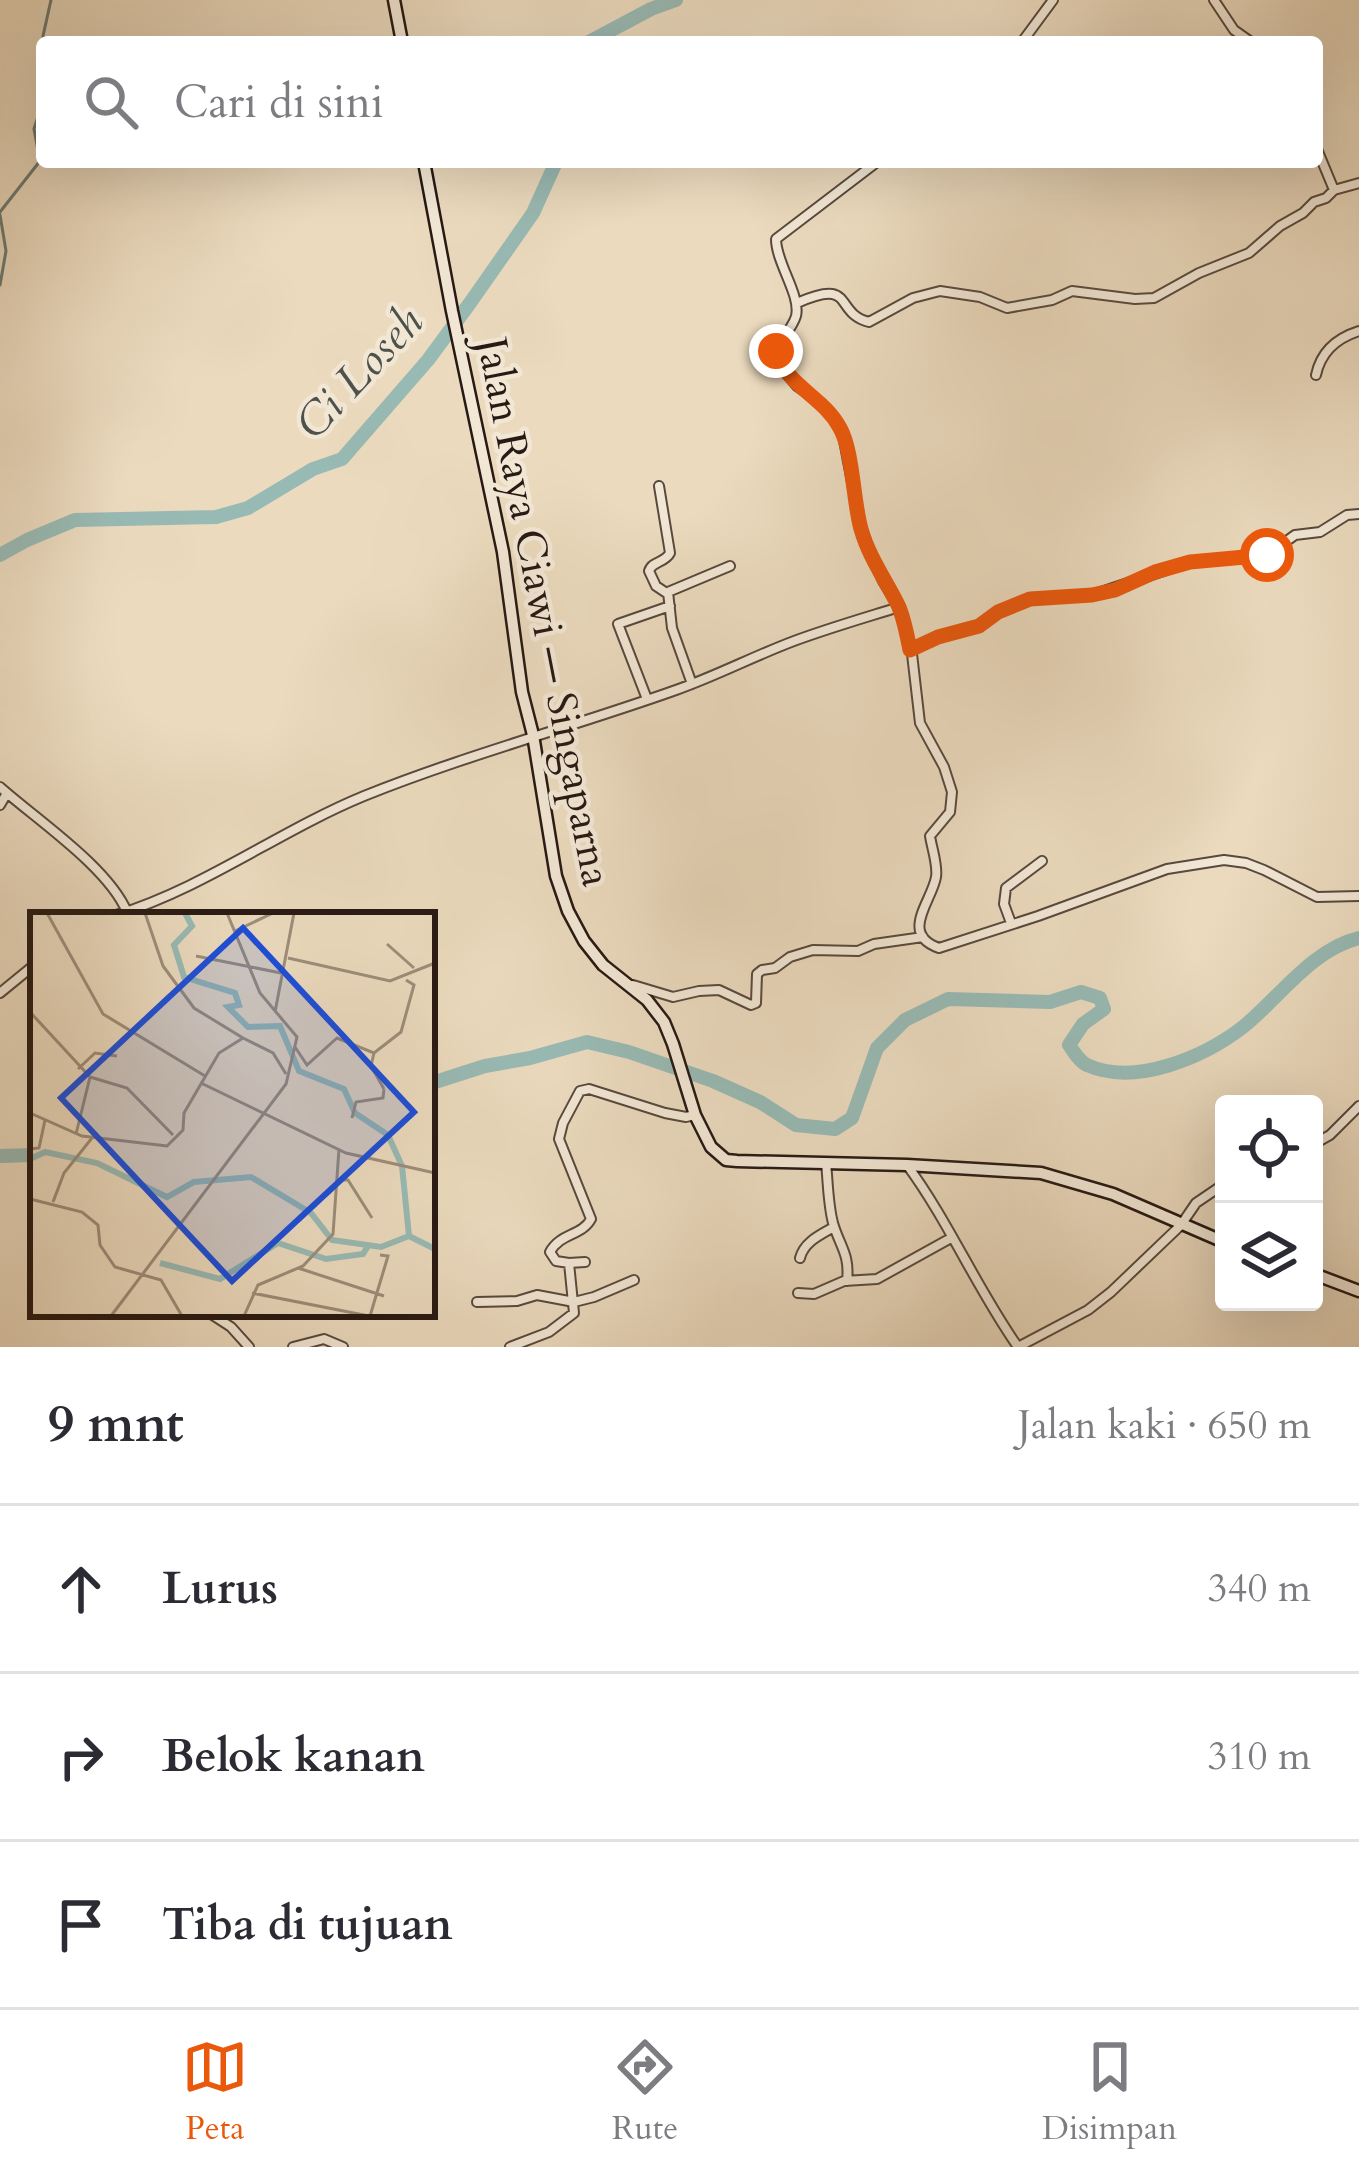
<!DOCTYPE html>
<html lang="id">
<head>
<meta charset="utf-8">
<style>
	:root { --surface:#fff; --page:#f7f7f7; --text:#2b2b33; --muted:#7c7c81; --line:#e1e1e2; --accent:#ea580c }
	body { margin:0; font-family:Cardo,serif; background:var(--page); color:var(--text) }
	.controls { position:absolute; right:36px; bottom:36px; display:grid; overflow:hidden; border-radius:12px; box-shadow:0 12px 48px #0002 }
	.controls button { width:108px; height:108px; display:grid; place-items:center; padding:0; border:0; border-bottom:3px solid var(--line); background:var(--surface); color:var(--text); font:60px sans-serif }
	.stop { position:absolute; width:36px; height:36px; margin:-27px; border:9px solid #ea580c; border-radius:50%; background:#fff }
	.stop.end { background:#ea580c; border-color:#fff; box-shadow:0 3px 12px #0008 }
	.list { margin:0; padding:0; list-style:none }
	h2 { display:flex; justify-content:space-between; align-items:center; height:156px; margin:0; padding:0 48px; font-size:51px }
	h2 small { font-size:39px; font-weight:400; color:var(--muted) }
	.list li { display:grid; grid-template-columns:78px 1fr auto; gap:36px; align-items:center; box-sizing:border-box; height:168px; padding:0 48px; border-top:3px solid var(--line) }
	.list b { display:block; font-size:45px; white-space:nowrap }
	.list em { font-size:39px; font-style:normal; color:var(--muted) }
	.icon { flex:none; width:66px; height:66px; fill:none; stroke:currentColor; stroke-width:2; stroke-linecap:round; stroke-linejoin:round }
	.map { position:relative; flex:none; width:1359px; height:1347px; overflow:hidden }
	.search { position:absolute; background:var(--surface); box-shadow:0 12px 48px #0002; left:36px; right:36px; top:36px; height:132px; display:flex; align-items:center; gap:30px; box-sizing:border-box; padding:0 42px; border-radius:12px; color:var(--muted); font-size:45px }
	.sheet { height:660px; background:var(--surface) }
	nav { display:flex; justify-content:space-around; align-items:center; box-sizing:border-box; height:168px; border-top:3px solid var(--line); background:var(--surface); font-size:33px; color:var(--muted) }
	nav a { display:grid; justify-items:center; gap:6px }
	nav .on { color:var(--accent) }
	.map>svg:first-child { display:block }
</style>
</head>
<body>
<div class="map">
<svg width="1359" height="1347" viewBox="0 0 1359 1347">
	<rect width="100%" height="100%" fill="#ebdabe"/>
	<filter id="stains"><feTurbulence type="fractalNoise" baseFrequency=".00167" numOctaves="4"/><feColorMatrix values="0 0 0 0 .2 0 0 0 0 .09 0 0 0 0 .02 0 0 0 .5 -.17"/></filter>
	<radialGradient id="worn" r=".72"><stop offset=".6" stop-color="#630" stop-opacity="0"/><stop offset="1" stop-color="#630" stop-opacity=".3"/></radialGradient>
	<g fill="none" stroke-linecap="round" stroke-linejoin="round">
		<!-- stream -->
		<path stroke="#6b7a74" stroke-width="3" d="M44,42L43,36L51,0
			M0,212L40,161L34,129L42,104
			M0,215L6,251L0,285"/>
		<!-- river -->
		<path stroke="#98bab4" stroke-width="14" d="M589,42L651,9L676,0
			M0,555L27,540L75,520L216,517L248,508L313,469L342,459L428,360L470,303L533,213L556,162
			M432,1083L485,1066L530,1058L587,1042L629,1052L713,1081L760,1102L796,1125L835,1129L852,1118L877,1048L905,1020L948,999L1050,1002L1081,992L1100,998L1104,1009L1083,1024L1069,1045C1074,1052 1080,1062 1087,1065C1135,1087 1204,1057 1243,1027C1278,999 1312,949 1359,938
			M0,1156L33,1155"/>
		<!-- street casing -->
		<g stroke="#58493e" stroke-width="12">
			<path id="street" d="M1214,0L1234,30L1251,42
				M1022,42L1053,0
				M1317,149L1334,190L1359,183
				M877,162L776,239C776,263 801,295 796,316C793,327 781,340 775,351L780,366L797,386L821,403L842,430L862,535L883,581L899,607L912,654L920,723L944,767L952,792L950,812L930,836C932,849 938,865 936,877C932,901 899,934 939,948L1038,916L1167,869L1224,860L1246,863L1264,870L1317,897L1359,896
				M797,303C856,277 833,313 869,322L913,298L940,291L980,297L1007,308L1052,300L1072,291L1135,299L1154,298L1199,273L1249,253L1280,226L1303,213L1314,202L1326,198L1334,190
				M1316,375C1321,351 1337,338 1359,331
				M659,486L670,553C665,563 652,561 649,571L656,586L668,594
				M911,650L938,637L979,626L998,612L1029,599L1092,595L1190,562L1267,555L1295,535L1320,532L1347,515L1359,514
				M692,684L672,628L668,592L730,566
				M647,699L618,624L670,606
				M0,787C37,820 108,867 127,912
				M0,805L7,793
				M116,915C204,888 279,831 364,796C466,755 572,727 676,690C716,676 754,656 794,641C829,628 864,618 899,607
				M1011,923L1004,904L1006,888L1042,861
				M633,985L673,997L699,991L719,990L751,1005L756,1003L757,974L762,970L775,968L790,957L813,950L858,951L874,944L923,937
				M0,993L33,966
				M1314,1144L1330,1135L1359,1106
				M826,1163C828,1182 828,1204 833,1223C840,1247 850,1254 847,1281
				M907,1165C949,1222 977,1289 1018,1347
				M800,1258C804,1242 820,1235 834,1227
				M569,1263L585,1262
				M798,1293L814,1294L844,1281L877,1279L951,1238
				M477,1302L517,1301L537,1295L574,1302L594,1297L634,1280
				M211,1314L231,1327L249,1347
				M293,1347L324,1339L343,1347
				M510,1347L549,1332L574,1313L569,1263L556,1261L550,1252C560,1233 582,1236 591,1219L559,1139L563,1123L580,1091L589,1089L665,1113L686,1117L695,1115
				M1018,1347L1088,1310L1111,1292L1181,1225L1196,1203L1224,1184"/>
		</g>
		<!-- secondary casing -->
		<g stroke="#271913" stroke-width="15">
			<path id="secondary" d="M394,0L402,42
				M424,162L452,311L503,552L522,692L533,735L556,876L568,911L584,941L603,965L647,1000L664,1022L673,1044L695,1115L711,1147L726,1160L737,1161L907,1165L1041,1173L1113,1194L1224,1242
				M1314,1274L1359,1291"/>
		</g>
		<!-- street -->
		<use href="#street" stroke="#f2e7d5" stroke-width="8"/>
		<!-- secondary -->
		<use href="#secondary" stroke="#f2e7d5" stroke-width="10"/>
	</g>
	<g fill="none" stroke-linecap="round" stroke-linejoin="round">
		<!-- route -->
		<path stroke="#ea580c" stroke-width="15" d="M776,351C787,387 823,396 840,428C853,451 853,501 861,529C869,557 885,579 898,605C904,618 907,635 910,650L938,637L979,626L998,612L1030,599L1092,595L1115,590L1155,572L1190,562L1267,555"/>
	</g>
	<g text-anchor="middle" dominant-baseline="central" stroke-width="9" stroke-linejoin="round" paint-order="stroke">
		<!-- street labels -->
		<g font-size="42" fill="#271913" stroke="#f2e7d5">
			<text transform="translate(544 612) rotate(79)">Jalan Raya Ciawi — Singaparna</text>
		</g>
		<!-- water labels -->
		<g font-size="45" font-style="italic" fill="#4f514b" stroke="#f2e7d5">
			<text transform="translate(359 373) rotate(-47)">Ci Loseh</text>
		</g>
	</g>
	<!-- overview -->
	<g transform="translate(30 912)">
		<rect width="405" height="405" fill="#ebdabe"/>
		<path fill="none" stroke="#98bab4" stroke-width="6" d="M155,1L162,14L144,33L154,65L205,81L209,93L198,95L218,115L250,114L269,159L314,177L325,201L358,223L372,254L379,324M0,247L15,240L67,251L137,285L164,270L221,265L281,301L302,328L351,335L379,324L405,337M130,351L190,367L248,331L296,347L333,342L338,334"/>
		<path fill="none" stroke="#9d8d7a" stroke-width="3" d="M17,1L73,102L175,164M205,19L243,1M357,32L384,56M166,44L256,62M258,46L360,69L405,51M0,100L60,165L46,222M245,100L264,1M213,126L243,141L256,162M265,135L277,153L307,126L344,141L371,120L384,73L376,68M344,141L341,154L354,177M48,157L65,141L87,144M60,165L97,176L143,223M171,171L316,241L405,261M0,201L52,224L137,234L153,218L154,201L189,141L213,126L164,96L133,54L115,1M322,206L326,190L353,186L354,177M0,237L9,236L15,208M309,268H318L342,306M0,287L52,300L68,313L70,333L85,355L131,368L152,404M23,290L34,261L62,226M268,356L354,384M222,381L339,404M81,404L256,172L267,125L230,81L197,1M214,404L228,373L273,354L303,322L309,237M340,404L358,344L350,343"/>
		<path fill="#1d4ed8" fill-opacity="0.15" stroke="#1d4ed8" stroke-width="6" d="M213,16L384,200L202,369L31,186Z"/>
		<rect width="405" height="405" fill="none" stroke="#271913" stroke-width="6"/>
	</g>
	<rect width="100%" height="100%" filter="url(#stains)"/>
	<rect width="100%" height="100%" fill="url(#worn)"/>
</svg>
<div class="controls">
<button><svg class="icon" aria-label="locate" viewBox="0 0 24 24"><circle cx="12" cy="12" r="6"/><path d="M12 2v4M12 18v4M2 12h4M18 12h4"/></svg></button>
<button><svg class="icon" aria-label="layers" viewBox="0 0 24 24"><path d="M12 4l9 5-9 5-9-5zM3 14l9 5 9-5"/></svg></button>
</div>
<div class="stop" style="left:1267px;top:555px"></div>
<div class="stop end" style="left:776px;top:351px"></div>
<div class="search"><svg class="icon" aria-label="search" viewBox="0 0 24 24"><circle cx="10" cy="10" r="6"/><path d="M15 15l6 6"/></svg>Cari di sini</div>
</div>
<section class="sheet">
<h2>9 mnt<small>Jalan kaki · 650 m</small></h2>
<ul class="list">
<li><svg class="icon" aria-label="ahead" viewBox="0 0 24 24"><path d="M12 20V5M6 11l6-6 6 6"/></svg><div><b>Lurus</b></div><em>340 m</em></li>
<li><svg class="icon" aria-label="right" viewBox="0 0 24 24"><path d="M7 20v-9h11M14 6l5 5-5 5"/></svg><div><b>Belok kanan</b></div><em>310 m</em></li>
<li><svg class="icon" aria-label="arrive" viewBox="0 0 24 24"><path d="M6 21V4h12l-3 4 3 4H6"/></svg><div><b>Tiba di tujuan</b></div></li>
</ul>
</section>
<nav>
<a class="on"><svg class="icon" aria-label="map" viewBox="0 0 24 24"><path d="M3 6l6-2 6 2 6-2v14l-6 2-6-2-6 2zM9 4v14M15 6v14"/></svg>Peta</a>
<a><svg class="icon" aria-label="directions" viewBox="0 0 24 24"><path d="M12 3l9 9-9 9-9-9zM9 14v-3h6M13 9l2 2-2 2"/></svg>Rute</a>
<a><svg class="icon" aria-label="saved" viewBox="0 0 24 24"><path d="M7 4h10v16l-5-4-5 4z"/></svg>Disimpan</a>
</nav>
</body>
</html>
